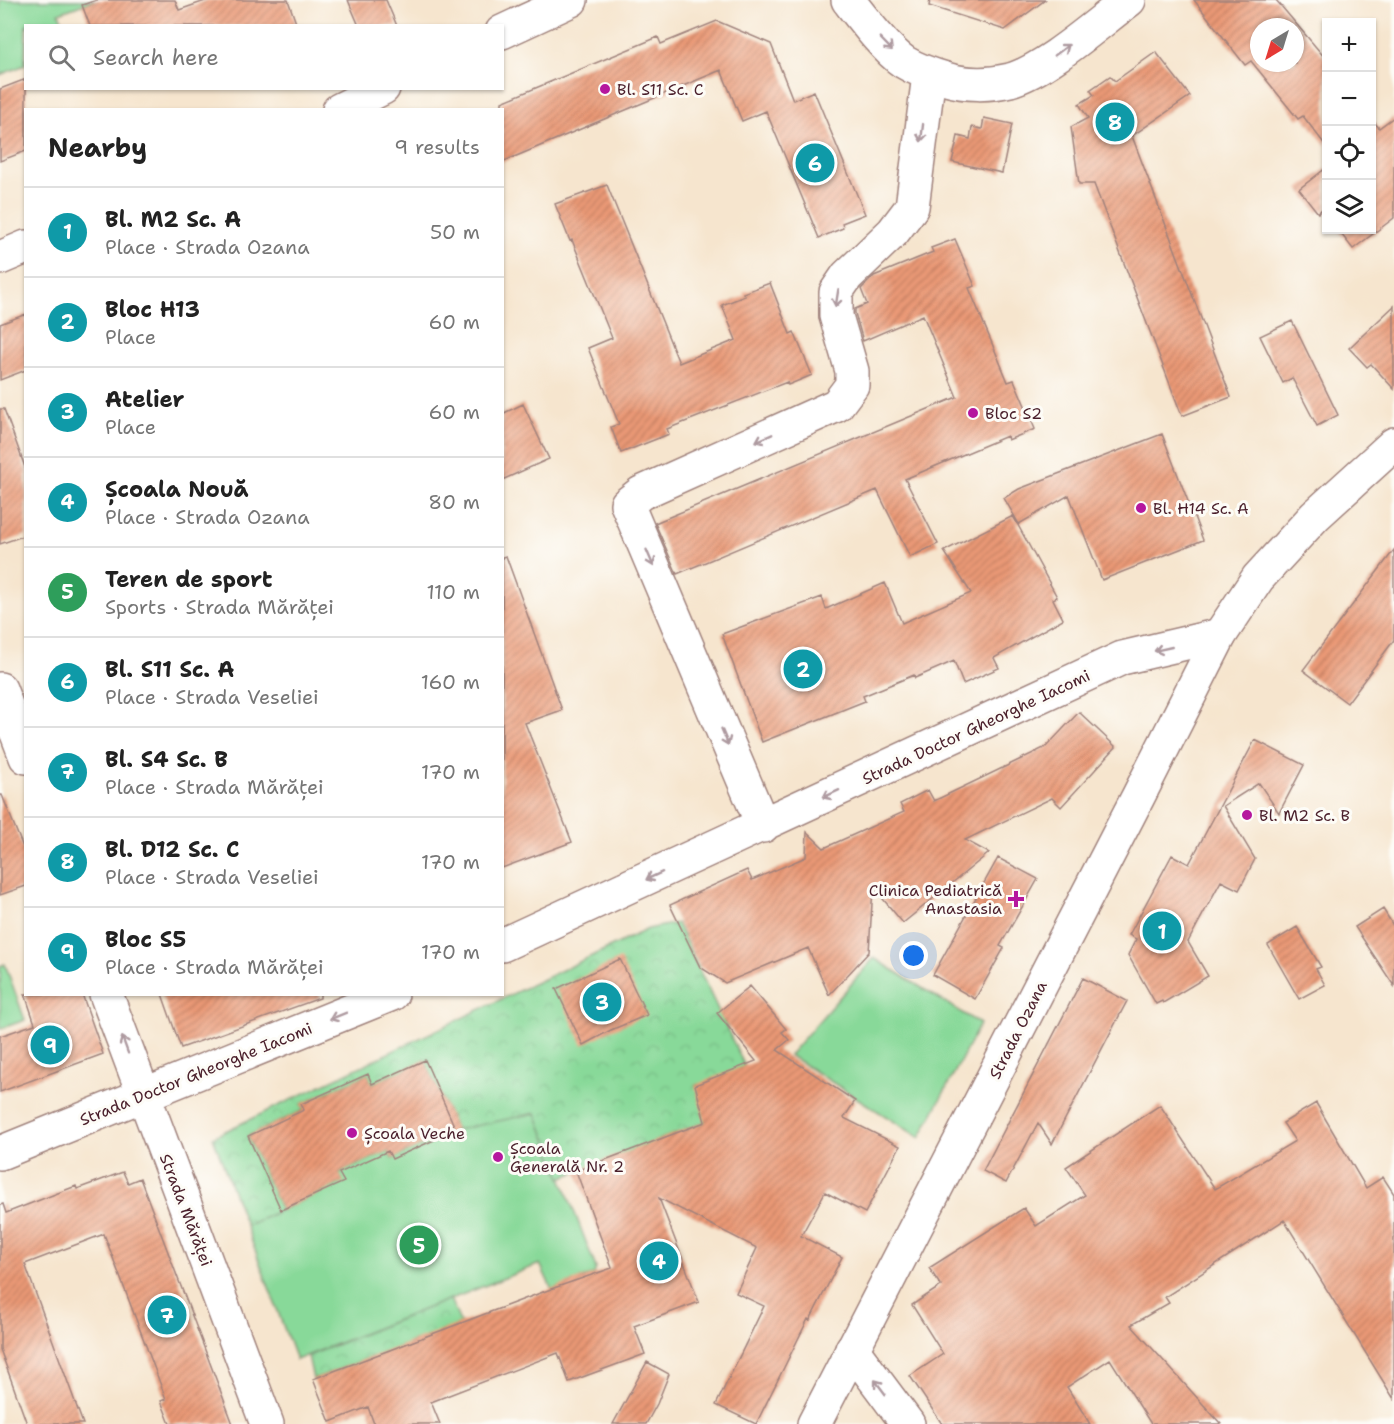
<!DOCTYPE html>
<html lang="en">
<head>
<meta charset="utf-8">
<style>
	:root { --surface:#fff; --page:#f6f6f6; --text:#222; --muted:#767676; --line:#e0e0e0; --accent:#0b8043 }
	body { margin:0; font-family:"Shantell Sans",sans-serif; background:var(--page); color:var(--text) }
	.controls { position:absolute; right:18px; top:18px; display:grid; overflow:hidden; border-radius:0px; box-shadow:0 2px 4px #0004 }
	.controls button { width:54px; height:54px; display:grid; place-items:center; padding:0; border:0; border-bottom:2px solid var(--line); background:var(--surface); color:var(--text); font:30px sans-serif }
	.compass { position:absolute; left:1250px; top:18px; width:54px; height:54px; border-radius:50%; background:var(--surface); box-shadow:0 2px 4px #0004; rotate:218deg }
	.you { position:absolute; left:914px; top:956px; width:21px; height:21px; margin:-15px; border:4px solid #fff; border-radius:50%; background:#1a73e8; box-shadow:0 0 0 9px #1a73e833 }
	.badge { display:grid; place-items:center; width:39px; height:39px; border-radius:50%; background:var(--accent); color:#fff; font-size:20px; font-weight:700 }
	.pin { position:absolute; translate:-50% -50%; border:3px solid #fff; box-shadow:0 2px 6px #0006 }
	.list { margin:0; padding:0; list-style:none }
	h2 { display:flex; justify-content:space-between; align-items:center; height:78px; margin:0; padding:0 24px; font-size:26px }
	h2 small { font-size:20px; font-weight:400; color:var(--muted) }
	.list li { display:grid; grid-template-columns:39px 1fr auto; gap:18px; align-items:center; box-sizing:border-box; height:90px; padding:0 24px; border-top:2px solid var(--line) }
	.list b { display:block; font-size:22px; white-space:nowrap }
	.list p { margin:0; font-size:20px; white-space:nowrap; color:var(--muted) }
	.list em { font-size:20px; font-style:normal; color:var(--muted) }
	.icon { flex:none; width:33px; height:33px; fill:none; stroke:currentColor; stroke-width:2; stroke-linecap:round; stroke-linejoin:round }
	.map { position:relative; flex:none; width:1394px; height:1424px; overflow:hidden }
	.search { position:absolute; background:var(--surface); box-shadow:0 2px 4px #0004; left:24px; top:24px; width:480px; height:66px; display:flex; align-items:center; gap:15px; box-sizing:border-box; padding:0 21px; border-radius:0px; color:var(--muted); font-size:22px }
	.panel { position:absolute; background:var(--surface); box-shadow:0 2px 4px #0004; left:24px; top:108px; width:480px; height:888px; border-radius:0px }
	.map>svg:first-child { display:block }
</style>
</head>
<body>
<div class="map">
<svg width="1394" height="1424" viewBox="0 0 1394 1424">
	<defs>
		<pattern id="park-crowns" width="20" height="18" patternUnits="userSpaceOnUse" patternTransform="scale(1.5)"><rect width="20" height="18" fill="#88d999"/><path d="M2 6a3 3 0 1 1 6 0M12 15a3 3 0 1 1 6 0" fill="none" stroke="#77ba84"/></pattern>
		<pattern id="building-hatch" width="6" height="6" patternUnits="userSpaceOnUse" patternTransform="scale(1.5)"><rect width="6" height="6" fill="#ea9976"/><path d="M-1 1l2-2M0 6l6-6M5 7l2-2" fill="none" stroke="#c07c61"/></pattern>
	</defs>
	<rect width="100%" height="100%" fill="#fdfcf7"/>
	<filter id="ink" filterUnits="userSpaceOnUse"><feTurbulence type="fractalNoise" baseFrequency=".0167" numOctaves="2"/><feDisplacementMap in="SourceGraphic" scale="12" xChannelSelector="R" yChannelSelector="G"/><feConvolveMatrix kernelMatrix="1 2 1 2 8 2 1 2 1" color-interpolation-filters="sRGB"/></filter>
	<filter id="wash" filterUnits="userSpaceOnUse"><feTurbulence type="fractalNoise" baseFrequency=".008" numOctaves="4" result="noise"/><feDisplacementMap in="SourceGraphic" scale="24" xChannelSelector="R" yChannelSelector="G"/><feGaussianBlur stdDeviation="1.35" result="paint"/><feColorMatrix in="noise" values="0 0 0 0 0 0 0 0 0 0 0 0 0 0 0 0 0 1.4 0 .05"/><feComposite in="paint" operator="in"/></filter>
	<g filter="url(#wash)">
		<rect width="100%" height="100%" fill="#f6e5ce"/>
		<!-- green -->
		<path fill="#88d999" stroke="#697c62" stroke-width="1.5" d="M0,0H95L59,13L64,25L26,26L25,65L0,75Z
			M874,958L980,1024L920,1138L789,1055Z
			M5,964L25,1020L0,1029V966Z
			M536,1112L596,1268L594,1274L552,1290L540,1264L296,1360L246,1226L343,1182L339,1173L388,1151L392,1159L456,1130Z"/>
		<!-- park -->
		<path fill="url(#park-crowns)" stroke="#697c62" stroke-width="1.5" d="M677,923L749,1075L705,1122L561,1178L536,1113L456,1130L425,1060L372,1084L368,1074L301,1104L304,1110L248,1136L281,1210L246,1226L213,1137L648,929Z
			M450,1299L461,1324L313,1379L308,1356Z"/>
		<g id="blocks">
			<!-- building -->
			<path fill="url(#building-hatch)" fill-rule="evenodd" d="M97,0H175L179,10L208,0H288L297,26H90L82,5Z
				M348,0H386L397,26H359Z
				M930,0H1045L1005,30L929,6Z
				M1194,0H1276L1326,59V146L1303,116L1298,119L1251,61L1245,65ZM1259,27H1295V63H1259Z
				M717,21L771,44L793,100L814,91L865,214L842,223L843,228L819,238L766,111L742,121L721,70L502,162V102L658,37L661,44Z
				M1156,52L1190,96L1132,136L1231,397L1182,416L1094,184H1079L1071,127L1088,118L1079,104L1094,95L1090,90L1110,76L1115,81Z
				M26,79V151L0,161V89Z
				M1394,117V218L1353,249L1338,230H1371V118L1379,128Z
				M984,118L1012,124L1002,173L952,162L958,136L970,139L972,127L982,129Z
				M1326,168V215L1322,209L1318,213L1299,189Z
				M607,185L679,363L736,340L722,305L745,296L743,293L770,283L790,334L794,332L812,375L788,385L787,382L667,429L669,434L621,453L611,427L619,424L588,348L612,338L572,240L570,241L555,204Z
				M955,239L975,286L969,288L1008,382L1014,380L1035,429L1008,440L1007,436L905,479L938,544L910,557L877,490L677,574L655,523L957,397L923,315L863,341L855,313V309L867,304L861,289L874,276L933,252L931,248Z
				M1394,306V389L1371,364L1367,367L1349,348Z
				M26,314V370L0,380V324Z
				M1292,321L1338,415L1317,426L1292,378L1283,383L1260,336Z
				M523,404L549,459L502,480V414Z
				M0,409H4L26,470V535L0,544Z
				M1162,434L1203,540L1102,580L1069,495L1019,524L1004,498L1019,489Z
				M1013,516L1057,597L1053,599L1063,619L994,658L999,668L963,684L954,661L915,678L914,675L863,696L865,701L762,742L722,634L822,597L826,609L885,583L902,623L971,593L944,551Z
				M1394,550V640L1347,703L1303,670Z
				M506,556L562,710L525,723L572,842L502,868V557Z
				M1079,712L1116,747L1061,807L1052,798L965,840L989,853L903,923L873,887L869,952L829,995L808,948L725,983L700,967L670,905L747,870L752,880L806,857L807,832L824,848L904,812L900,804L928,790L934,801L1046,747Z
				M1255,740L1304,765L1279,813L1259,783L1223,806L1255,859L1239,890L1221,881L1188,942L1208,976L1163,1003L1162,1001L1156,1004L1128,955L1136,939L1129,935L1172,855L1189,864Z
				M0,795H2L26,855V886L0,895Z
				M998,858L1038,879L1000,946L1004,948L975,999L933,975Z
				M1383,909L1394,927V986L1355,927Z
				M1297,927L1321,967L1316,969L1325,985L1299,999L1268,945Z
				M620,959L647,1015L611,1030L583,1045L556,989Z
				M1083,978L1127,1001L1052,1144L1038,1123L1006,1183L983,1171Z
				M750,986L786,1029L782,1032L789,1040L777,1050L855,1101L844,1118L900,1146L865,1213L825,1192L801,1236L842,1257L810,1320L808,1319L756,1424L716,1405L764,1306L736,1293L757,1248L659,1198L699,1302L634,1326L645,1354L569,1382L558,1353L431,1402L440,1424H374L368,1407L330,1422L313,1379L551,1289L612,1268L576,1171L705,1122L695,1085L756,1061L717,1013Z
				M25,994H82L103,1054L0,1092V1036L35,1024Z
				M162,994H320V998L181,1048Z
				M425,1060L456,1130L392,1159L388,1151L339,1173L344,1182L281,1210L248,1136L304,1110L301,1104L368,1074L372,1084Z
				M1316,1103L1366,1188L1383,1177L1394,1194V1399L1284,1220L1165,1297L1169,1303L1131,1325L1221,1424H1151L1110,1359L1067,1387L1090,1424H942L910,1376L943,1354L912,1305L941,1286L929,1268L1024,1208L1036,1226L1085,1195L1066,1167L1160,1105L1215,1189L1295,1141L1283,1123Z
				M123,1172L128,1183L140,1178L233,1424H170L161,1401L166,1399L104,1234L25,1264L83,1424H27L0,1349V1205L3,1204L6,1213L76,1186L77,1189Z
				M647,1362L669,1374L657,1404L646,1424H613Z"/>
		</g>
	</g>
	<g filter="url(#ink)">
		<use href="#blocks" fill-opacity="0" stroke="#a0827c" stroke-width="1.5"/>
		<g fill="none" stroke-linecap="round" stroke-linejoin="round">
			<!-- minor casing -->
			<g stroke="#a0827c" stroke-width="36">
				<path id="minor" d="M502,32L571,0
					M339,110L383,88
					M0,258L26,247
					M0,689L26,757
					M763,826L627,504L641,493L837,405L852,385V371L836,316V292L847,276L893,232L912,207L929,75
					M502,945L1122,658L1220,635
					M106,994L267,1424
					M0,1153L392,994
					M852,1349L908,1424"/>
			</g>
			<!-- tertiary casing -->
			<g stroke="#a0827c" stroke-width="36">
				<path id="tertiary" d="M848,0C862,18 886,50 904,62C917,70 932,75 946,79C966,85 990,85 1010,80C1046,70 1098,23 1129,0
					M814,1424L1139,795L1220,635L1258,578L1315,516L1394,444"/>
			</g>
			<!-- minor -->
			<use href="#minor" stroke="#fff" stroke-width="33"/>
			<!-- tertiary -->
			<use href="#tertiary" stroke="#fff" stroke-width="33"/>
		</g>
		<!-- one-way arrows -->
		<defs><path id="oneway-shaft" d="M-6 0H5M1.5-3L5.5 0L1.5 3" fill="none" stroke-width="1.6" stroke-linecap="round" stroke-linejoin="round" transform="scale(1.5)"/></defs>
		<g stroke="#ae9aa0">
			<use href="#oneway-shaft" transform="translate(886 44) rotate(46)"/>
			<use href="#oneway-shaft" transform="translate(1062 50) rotate(-37)"/>
			<use href="#oneway-shaft" transform="translate(922 133) rotate(97)"/>
			<use href="#oneway-shaft" transform="translate(837 298) rotate(99)"/>
			<use href="#oneway-shaft" transform="translate(764 438) rotate(156)"/>
			<use href="#oneway-shaft" transform="translate(650 558) rotate(67)"/>
			<use href="#oneway-shaft" transform="translate(1163 649) rotate(167)"/>
			<use href="#oneway-shaft" transform="translate(725 737) rotate(67)"/>
			<use href="#oneway-shaft" transform="translate(831 794) rotate(155)"/>
			<use href="#oneway-shaft" transform="translate(654 876) rotate(155)"/>
			<use href="#oneway-shaft" transform="translate(338 1016) rotate(158)"/>
			<use href="#oneway-shaft" transform="translate(125 1045) rotate(-110)"/>
			<use href="#oneway-shaft" transform="translate(880 1387) rotate(-127)"/>
		</g>
	</g>
	<!-- markers -->
	<g fill="#b5179e" stroke="#fdfcf7" stroke-width="2">
		<circle cx="605" cy="89" r="6"/>
		<circle cx="973" cy="413" r="6"/>
		<circle cx="1141" cy="508" r="6"/>
		<circle cx="1247" cy="815" r="6"/>
		<path d="M1013 890h6v6h6v6h-6v6h-6v-6h-6v-6h6z"/>
		<circle cx="352" cy="1133" r="6"/>
		<circle cx="498" cy="1157" r="6"/>
	</g>
	<g text-anchor="middle" dominant-baseline="central" stroke-width="6" stroke-linejoin="round" paint-order="stroke">
		<!-- poi labels -->
		<g font-size="16" fill="#4a1f2b" stroke="#fdfcf7" text-anchor="start">
			<text x="617" y="89">Bl. S11 Sc. C</text>
			<text x="985" y="413">Bloc S2</text>
			<text x="1153" y="508">Bl. H14 Sc. A</text>
			<text x="1259" y="815">Bl. M2 Sc. B</text>
			<text x="1002" y="890" text-anchor="end">Clinica Pediatrică<tspan x="1002" dy="18">Anastasia</tspan></text>
			<text x="364" y="1133">Școala Veche</text>
			<text x="510" y="1148">Școala<tspan x="510" dy="18">Generală Nr. 2</tspan></text>
		</g>
		<!-- street labels -->
		<g font-size="16" fill="#4a1f2b" stroke="#fdfcf7">
			<text transform="translate(976 727) rotate(-25)">Strada Doctor Gheorghe Iacomi</text>
			<text transform="translate(1018 1030) rotate(-63)">Strada Ozana</text>
			<text transform="translate(196 1074) rotate(-22)">Strada Doctor Gheorghe Iacomi</text>
			<text transform="translate(186 1210) rotate(69)">Strada Mărăței</text>
		</g>
	</g>
</svg>
<div class="controls">
<button>+</button>
<button>−</button>
<button><svg class="icon" aria-label="locate" viewBox="0 0 24 24"><circle cx="12" cy="12" r="6"/><path d="M12 2v4M12 18v4M2 12h4M18 12h4"/></svg></button>
<button><svg class="icon" aria-label="layers" viewBox="0 0 24 24"><path d="M12 4l9 5-9 5-9-5zM3 14l9 5 9-5"/></svg></button>
</div>
<svg class="compass" viewBox="-18 -18 36 36"><path d="M0-13l5 13h-10z" fill="#e53935"/><path d="M0 13l5-13h-10z" fill="#767676"/></svg>
<div class="you"></div>
<div class="pin badge" style="left:1162px;top:931px;background:#0f9aa8">1</div>
<div class="pin badge" style="left:803px;top:669px;background:#0f9aa8">2</div>
<div class="pin badge" style="left:602px;top:1002px;background:#0f9aa8">3</div>
<div class="pin badge" style="left:659px;top:1261px;background:#0f9aa8">4</div>
<div class="pin badge" style="left:419px;top:1245px;background:#2e9e5b">5</div>
<div class="pin badge" style="left:815px;top:163px;background:#0f9aa8">6</div>
<div class="pin badge" style="left:167px;top:1315px;background:#0f9aa8">7</div>
<div class="pin badge" style="left:1115px;top:122px;background:#0f9aa8">8</div>
<div class="pin badge" style="left:50px;top:1045px;background:#0f9aa8">9</div>
<div class="search"><svg class="icon" aria-label="search" viewBox="0 0 24 24"><circle cx="10" cy="10" r="6"/><path d="M15 15l6 6"/></svg>Search here</div>
<section class="panel">
<h2>Nearby<small>9 results</small></h2>
<ul class="list">
<li><span class="badge" style="background:#0f9aa8">1</span><div><b>Bl. M2 Sc. A</b><p>Place · Strada Ozana</p></div><em>50 m</em></li>
<li><span class="badge" style="background:#0f9aa8">2</span><div><b>Bloc H13</b><p>Place</p></div><em>60 m</em></li>
<li><span class="badge" style="background:#0f9aa8">3</span><div><b>Atelier</b><p>Place</p></div><em>60 m</em></li>
<li><span class="badge" style="background:#0f9aa8">4</span><div><b>Școala Nouă</b><p>Place · Strada Ozana</p></div><em>80 m</em></li>
<li><span class="badge" style="background:#2e9e5b">5</span><div><b>Teren de sport</b><p>Sports · Strada Mărăței</p></div><em>110 m</em></li>
<li><span class="badge" style="background:#0f9aa8">6</span><div><b>Bl. S11 Sc. A</b><p>Place · Strada Veseliei</p></div><em>160 m</em></li>
<li><span class="badge" style="background:#0f9aa8">7</span><div><b>Bl. S4 Sc. B</b><p>Place · Strada Mărăței</p></div><em>170 m</em></li>
<li><span class="badge" style="background:#0f9aa8">8</span><div><b>Bl. D12 Sc. C</b><p>Place · Strada Veseliei</p></div><em>170 m</em></li>
<li><span class="badge" style="background:#0f9aa8">9</span><div><b>Bloc S5</b><p>Place · Strada Mărăței</p></div><em>170 m</em></li>
</ul>
</section>
</div>
</body>
</html>
